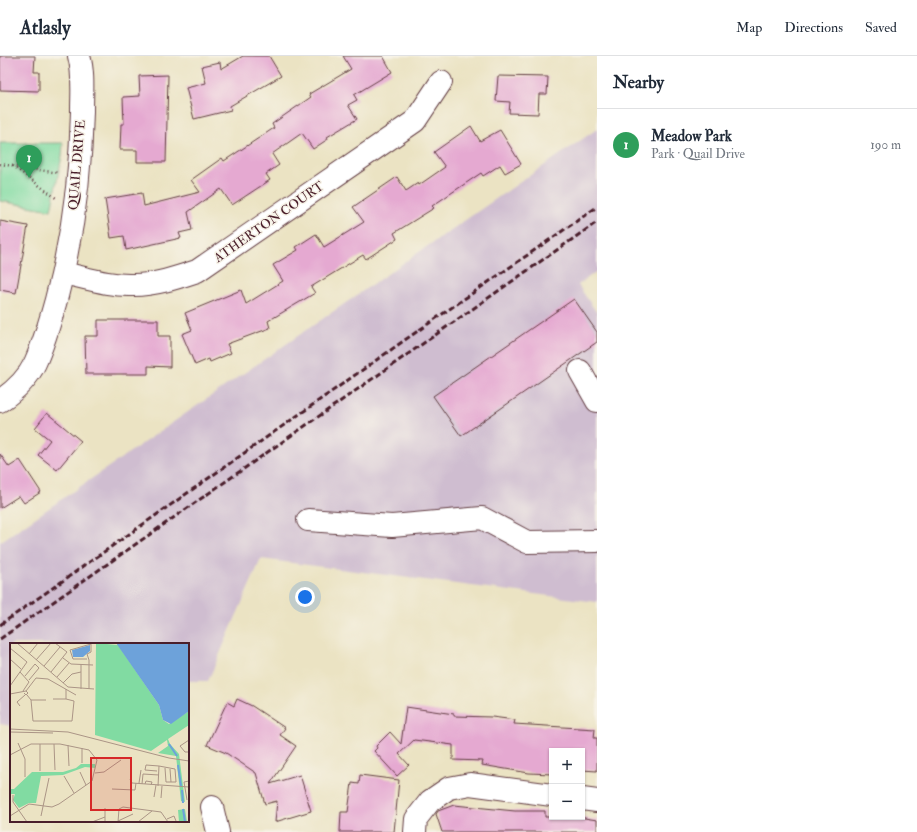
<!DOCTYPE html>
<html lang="en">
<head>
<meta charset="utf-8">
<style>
	:root { --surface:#fff; --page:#f6f6f7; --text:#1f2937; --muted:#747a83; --line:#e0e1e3; --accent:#d1495b }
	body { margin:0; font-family:"IM FELL Double Pica",serif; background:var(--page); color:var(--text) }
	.controls { position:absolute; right:12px; bottom:12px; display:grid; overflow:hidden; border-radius:0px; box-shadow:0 1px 3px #0004 }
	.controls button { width:36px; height:36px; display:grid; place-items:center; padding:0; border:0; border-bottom:1px solid var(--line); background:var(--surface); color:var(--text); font:20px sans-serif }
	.you { position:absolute; left:305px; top:541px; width:14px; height:14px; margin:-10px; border:3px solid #fff; border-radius:50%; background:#1a73e8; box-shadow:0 0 0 6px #1a73e833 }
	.badge { display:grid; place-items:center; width:26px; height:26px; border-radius:50%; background:var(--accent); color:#fff; font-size:13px; font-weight:700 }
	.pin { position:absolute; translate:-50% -33px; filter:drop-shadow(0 1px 2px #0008) }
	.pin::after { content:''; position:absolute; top:21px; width:14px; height:12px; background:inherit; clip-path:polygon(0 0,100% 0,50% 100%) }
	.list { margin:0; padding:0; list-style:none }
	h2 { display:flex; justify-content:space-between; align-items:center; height:52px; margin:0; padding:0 16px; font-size:17px }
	h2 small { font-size:13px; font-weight:400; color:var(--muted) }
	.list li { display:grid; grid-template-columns:26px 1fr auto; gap:12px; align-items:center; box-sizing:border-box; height:72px; padding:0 16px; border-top:1px solid var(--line) }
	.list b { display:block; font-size:15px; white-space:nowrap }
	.list p { margin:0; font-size:13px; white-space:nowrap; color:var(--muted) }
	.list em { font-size:13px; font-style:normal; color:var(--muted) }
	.map { position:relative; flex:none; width:597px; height:776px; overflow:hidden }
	header { display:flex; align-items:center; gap:24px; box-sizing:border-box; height:56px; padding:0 20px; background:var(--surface); border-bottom:1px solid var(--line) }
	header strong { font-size:19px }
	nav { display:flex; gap:22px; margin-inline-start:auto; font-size:14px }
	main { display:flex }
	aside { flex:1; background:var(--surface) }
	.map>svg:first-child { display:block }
</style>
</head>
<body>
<header>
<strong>Atlasly</strong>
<nav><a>Map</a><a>Directions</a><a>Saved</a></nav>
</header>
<main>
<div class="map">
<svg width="597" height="776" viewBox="0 0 597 776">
	<rect width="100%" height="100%" fill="#f7f3e8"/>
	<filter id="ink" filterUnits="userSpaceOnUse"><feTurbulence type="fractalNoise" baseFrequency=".025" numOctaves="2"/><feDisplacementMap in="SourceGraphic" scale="8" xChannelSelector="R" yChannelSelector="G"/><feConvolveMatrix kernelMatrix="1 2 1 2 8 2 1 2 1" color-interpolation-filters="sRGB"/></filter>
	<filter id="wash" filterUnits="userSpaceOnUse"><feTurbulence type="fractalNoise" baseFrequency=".012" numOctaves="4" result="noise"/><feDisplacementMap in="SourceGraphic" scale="16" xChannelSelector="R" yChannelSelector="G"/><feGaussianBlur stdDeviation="0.9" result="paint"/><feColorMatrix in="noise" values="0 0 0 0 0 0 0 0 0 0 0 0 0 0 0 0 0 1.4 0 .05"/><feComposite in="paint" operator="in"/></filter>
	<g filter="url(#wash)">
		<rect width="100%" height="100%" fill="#ebe3c3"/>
		<!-- industrial -->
		<path fill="#cfbdd0" d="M597,73V215L578,229L597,257V546L261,503L208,625H188V588H11V670L0,668V486Z"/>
		<!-- green -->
		<path fill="#81dba2" stroke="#667d66" d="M0,87H63L62,100L51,154L0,145Z"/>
		<g id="blocks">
			<!-- building -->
			<path fill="#e5a9d1" d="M0,0H35L34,16H39V35L0,34Z
				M243,0H269L281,20L230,50L231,54L194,63L186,32L206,27L202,10L220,6L221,13Z
				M343,0H383L392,16L354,39L357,44L348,49L357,63L327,81L328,83L313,93L302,77L272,98L279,109L266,118L270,124L232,149L221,133L188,156L192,174L179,177L181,182L126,194L124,180L111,182L105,143L142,137L144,150L200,136L191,124L222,102L224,105L274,72L272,68L311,41L309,38L351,13Z
				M168,19L166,106H137V94H120L121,68H124L123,41L140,40L139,20Z
				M498,20L548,21L547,38H539L538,58L509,57L510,46L496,45Z
				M471,70L480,85L500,74L521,108L505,117L500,109L483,120L481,117L432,150L434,152L394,177L397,183L366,203L363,199L311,231L315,237L268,265L270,272L227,288L231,297L210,306L209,303L195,309L182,278L192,274L185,257L241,234L246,248L283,225L273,209L298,194L296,191L316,178L324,191L364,166L353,151L397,121L406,135L418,127L419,129L445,111L434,96Z
				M0,165L28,170L16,237L0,234Z
				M574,243L597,276V286L461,380L433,340Z
				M98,264H158V280H170V311L148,310V318H86L85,280H98Z
				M47,357L81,385L57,414L38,399L50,384L35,372Z
				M0,398L9,411L20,404L41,436L24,447L19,440L0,452Z
				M237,643L252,650L285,672L280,679L296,690L270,728L300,719L311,755L275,766L277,745L265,748L256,717L226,697L207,689L227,646L234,650Z
				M406,651L454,658V660L492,661L515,664L514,668L595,673L594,682H597V715L582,714V695H552V718L529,717L482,709L483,705L453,704V689L414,684L399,698L409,709L397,720L374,695L377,692L376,690L390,676L401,688Z
				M360,719L399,724L394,776H340L341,756H348L352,727L359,728Z
				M454,749L515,755H545V761H578L597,764V776H442L436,758L438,755Z"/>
		</g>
	</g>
	<g filter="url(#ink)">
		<use href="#blocks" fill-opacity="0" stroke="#623c42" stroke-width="1"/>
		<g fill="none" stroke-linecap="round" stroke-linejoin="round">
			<!-- minor casing -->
			<g stroke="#623c42" stroke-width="24">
				<path id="minor" d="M63,217C86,222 110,230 133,229C155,229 176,222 197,215L415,65L441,26
					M580,315L597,345
					M0,345C13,336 28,322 35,307C44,287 50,266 56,244C72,183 81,118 82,55C82,37 84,17 79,0
					M308,464L392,470L482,462L527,486L597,485
					M582,743L597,745
					M212,751L218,776
					M415,776L416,763L430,745L449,732L470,728L552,739"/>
			</g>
			<!-- path -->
			<path stroke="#623c42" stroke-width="2.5" stroke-dasharray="1 3" stroke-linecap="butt" d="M0,108L59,117
				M13,110L56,142"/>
			<!-- minor -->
			<use href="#minor" stroke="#fff" stroke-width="22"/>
			<!-- rail -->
			<path stroke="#4a1f2b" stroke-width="3" stroke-dasharray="6 3" stroke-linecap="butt" d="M0,569L412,279L597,151
				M0,583L597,166"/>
		</g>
	</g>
	<g text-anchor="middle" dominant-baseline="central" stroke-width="3" stroke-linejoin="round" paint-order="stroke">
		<!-- street labels -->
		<g font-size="13" fill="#4a1f2b" stroke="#f7f3e8">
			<text transform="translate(77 109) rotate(-85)">QUAIL DRIVE</text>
			<text transform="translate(269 166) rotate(-35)">ATHERTON COURT</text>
		</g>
	</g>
	<!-- overview -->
	<g transform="translate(10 587)">
		<rect width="179" height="179" fill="#ebe3c3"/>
		<path d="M86,0L108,2L149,62L153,77L159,81L179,68V82L158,96L160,101L169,111L175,159L171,158L166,113L148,110L158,103L157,97L141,108L85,92ZM71,121H85V125L75,124L53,132L31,133L26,160H19L9,165L3,157L5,151H0V146H4L22,129H53L66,125ZM175,166L177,179H169L168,167Z" fill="#81dba2"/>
		<path d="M106,0H179V68L161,81L153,77L149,62ZM80,2V8L73,14H63L62,7Z" fill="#6da2da"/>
		<path fill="none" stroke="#6da2da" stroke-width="2" d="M159,101L167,113M168,122L171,143M172,147L173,160M173,166L175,179"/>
		<path fill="none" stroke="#ab9586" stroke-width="1" d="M7,0L58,44L84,46M0,5L17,19L0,43M19,11L28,0M53,15L61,21L83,22M0,16L11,26M77,16H63L60,7L81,1V9L77,11L79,17V46M26,17L41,0M71,21V46M34,23L50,4M10,29L19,39L13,48M41,29L57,9L45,0M15,33L25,21L29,25L19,37M47,34L59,20M53,40L62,31L71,29M16,48L26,35L38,36L66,52M0,51L16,48L18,50L16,52L14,50M17,52L21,57H36M43,56H56M21,57L23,78H62L64,58L56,56V46M10,63L7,59L15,52M0,86L58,89L159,115L179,118M0,89L43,90M179,97L170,103L175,109H179M8,100L15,116V134M44,101L45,127M58,102L59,123M72,105V120M0,112L21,101H50L79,107L87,117L82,138L49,161L42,164L19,161L0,173M0,112V129M149,123L165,126L166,139H156L155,125M160,126L161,139M30,128V101M147,128L135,127L136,122L149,123L148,143M70,129L76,142M85,130L94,129L111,117M54,133L64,150M120,136L122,140L179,144M129,140L131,127M132,141L133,131L149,132M135,141L136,138L142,139L141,142M102,146L125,147L126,140M3,152V159L17,179M144,154L146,142M151,155L152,143M177,157L174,139L179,138M95,165V179M31,173L39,135M157,176L164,173L166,178M108,178L123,171M82,179L95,174M108,179L109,166L113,164L151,169L158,179M128,179L142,168"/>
		<path fill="#d62828" fill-opacity="0.15" stroke="#d62828" stroke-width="2" d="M81,115H121V167H81Z"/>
		<rect width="179" height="179" fill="none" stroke="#4a1f2b" stroke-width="2"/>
	</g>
</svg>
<div class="controls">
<button>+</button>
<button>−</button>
</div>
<div class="you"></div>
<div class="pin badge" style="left:29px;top:122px;background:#2e9e5b">1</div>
</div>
<aside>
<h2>Nearby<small></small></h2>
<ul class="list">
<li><span class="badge" style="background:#2e9e5b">1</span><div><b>Meadow Park</b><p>Park · Quail Drive</p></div><em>190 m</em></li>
</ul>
</aside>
</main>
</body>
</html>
